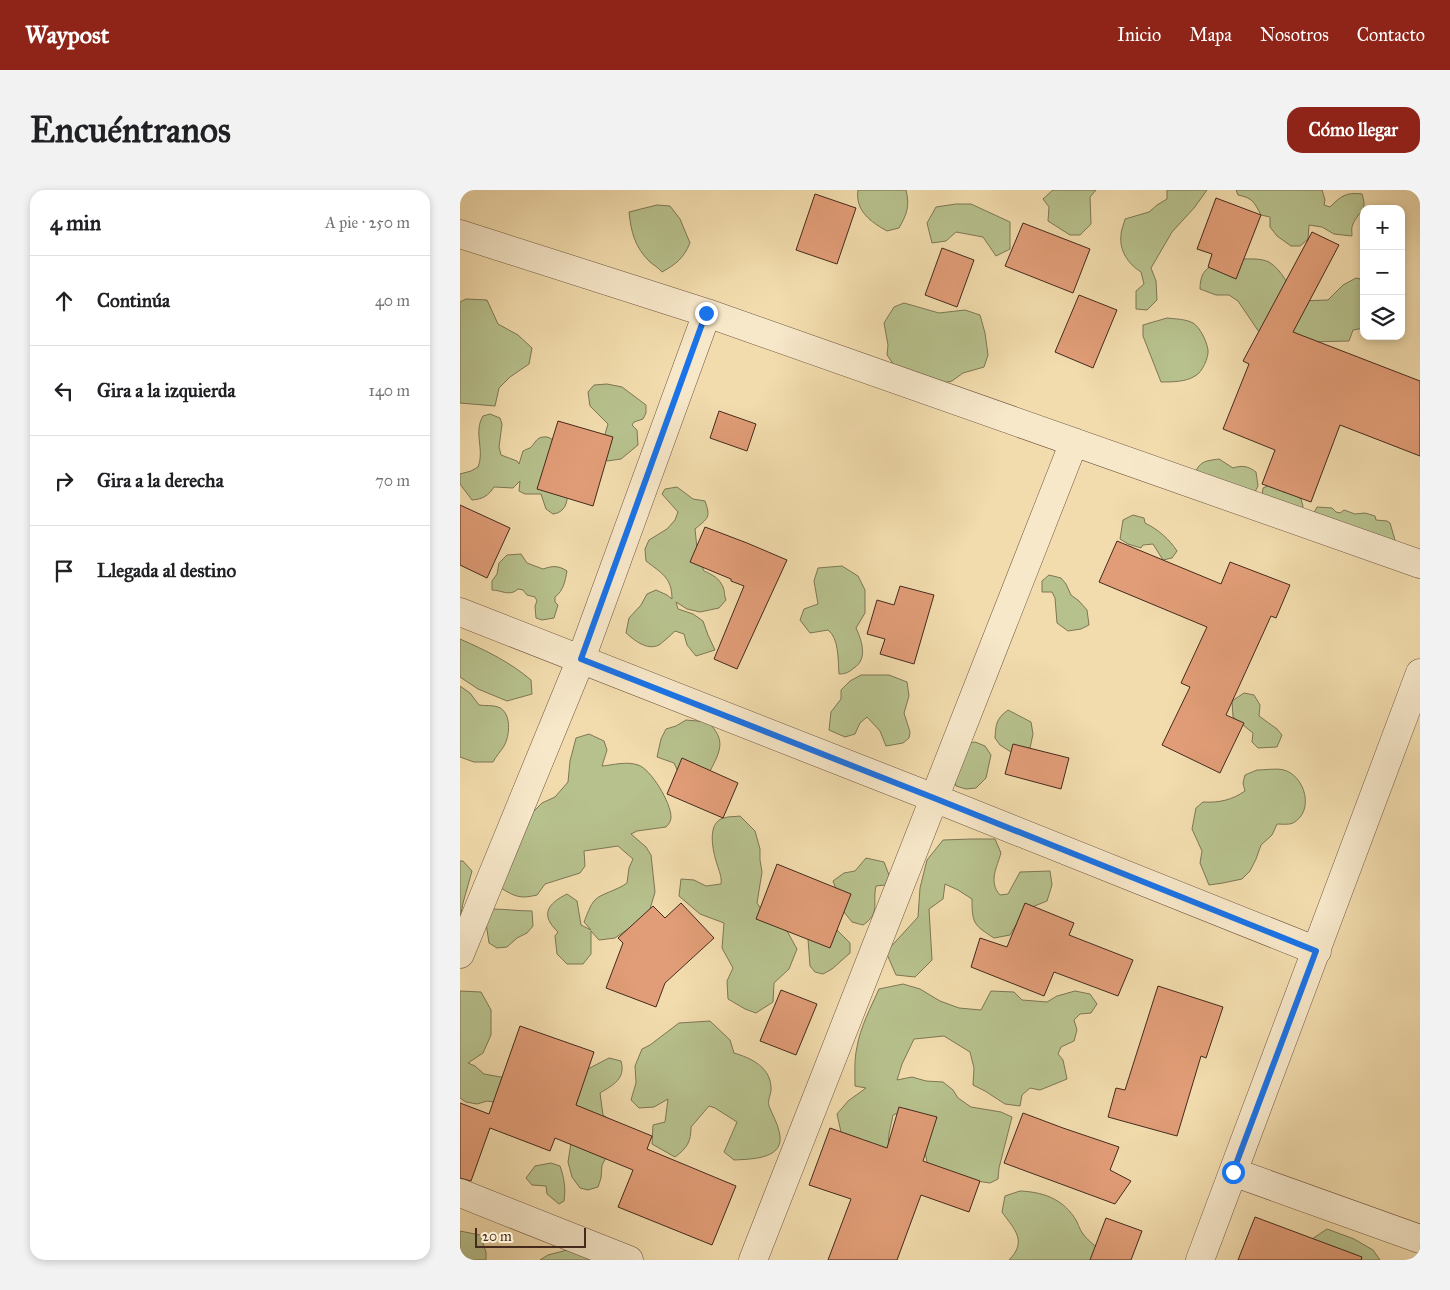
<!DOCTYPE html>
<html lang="es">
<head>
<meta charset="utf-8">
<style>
	:root { --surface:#fff; --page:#f2f2f2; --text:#202124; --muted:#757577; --line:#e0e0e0; --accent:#8f2418 }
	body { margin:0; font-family:"IM FELL Great Primer",serif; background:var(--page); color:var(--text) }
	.controls { position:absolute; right:15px; top:15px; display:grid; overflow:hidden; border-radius:10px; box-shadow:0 2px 8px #0003 }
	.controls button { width:45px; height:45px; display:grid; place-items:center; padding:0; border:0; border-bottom:1px solid var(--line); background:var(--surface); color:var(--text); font:25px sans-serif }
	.scale { position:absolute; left:15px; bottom:12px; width:111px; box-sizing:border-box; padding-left:5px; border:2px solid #442a1d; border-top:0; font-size:14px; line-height:18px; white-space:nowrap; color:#442a1d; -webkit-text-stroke:4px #f7e8ca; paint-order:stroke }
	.stop { position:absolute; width:15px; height:15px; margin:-11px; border:4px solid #1a73e8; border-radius:50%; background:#fff }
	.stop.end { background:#1a73e8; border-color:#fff; box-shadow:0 1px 5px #0008 }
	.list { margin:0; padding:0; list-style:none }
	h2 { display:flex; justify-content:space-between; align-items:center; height:65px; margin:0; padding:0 20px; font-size:21px }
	h2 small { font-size:16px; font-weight:400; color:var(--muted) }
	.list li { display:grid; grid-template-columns:32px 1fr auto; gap:15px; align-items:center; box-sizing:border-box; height:90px; padding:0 20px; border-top:1px solid var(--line) }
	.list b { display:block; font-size:19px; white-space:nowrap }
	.list em { font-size:16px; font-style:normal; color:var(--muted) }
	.icon { flex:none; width:28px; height:28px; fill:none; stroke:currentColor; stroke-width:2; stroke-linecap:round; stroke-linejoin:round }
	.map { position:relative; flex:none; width:960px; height:1070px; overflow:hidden; border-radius:15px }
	header { display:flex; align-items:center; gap:30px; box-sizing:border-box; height:70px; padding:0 25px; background:var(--accent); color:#fff }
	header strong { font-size:24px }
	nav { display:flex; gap:28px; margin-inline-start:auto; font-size:18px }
	.intro { display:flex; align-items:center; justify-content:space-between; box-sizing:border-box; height:120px; padding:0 30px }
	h1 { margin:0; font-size:35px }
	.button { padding:12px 22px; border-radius:15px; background:var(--accent); color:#fff; font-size:18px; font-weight:700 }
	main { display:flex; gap:30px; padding:0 30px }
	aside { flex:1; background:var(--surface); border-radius:15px; box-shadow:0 2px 8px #0003 }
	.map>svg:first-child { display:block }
</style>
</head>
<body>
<header>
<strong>Waypost</strong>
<nav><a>Inicio</a><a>Mapa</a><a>Nosotros</a><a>Contacto</a></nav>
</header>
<div class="intro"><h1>Encuéntranos</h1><a class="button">Cómo llegar</a></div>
<main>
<aside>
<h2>4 min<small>A pie · 250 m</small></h2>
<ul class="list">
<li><svg class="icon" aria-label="ahead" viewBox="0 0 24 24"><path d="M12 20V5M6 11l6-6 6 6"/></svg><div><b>Continúa</b></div><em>40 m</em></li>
<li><svg class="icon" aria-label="left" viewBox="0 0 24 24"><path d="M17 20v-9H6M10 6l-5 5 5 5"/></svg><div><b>Gira a la izquierda</b></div><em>140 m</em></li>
<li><svg class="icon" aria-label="right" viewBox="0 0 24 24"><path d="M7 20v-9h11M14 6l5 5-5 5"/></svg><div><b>Gira a la derecha</b></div><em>70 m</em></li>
<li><svg class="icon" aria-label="arrive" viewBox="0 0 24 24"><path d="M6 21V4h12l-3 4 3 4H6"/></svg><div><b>Llegada al destino</b></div></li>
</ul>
</aside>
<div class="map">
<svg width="960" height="1070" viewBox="0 0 960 1070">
	<rect width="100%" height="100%" fill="#f2dcad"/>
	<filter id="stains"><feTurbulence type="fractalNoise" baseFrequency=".004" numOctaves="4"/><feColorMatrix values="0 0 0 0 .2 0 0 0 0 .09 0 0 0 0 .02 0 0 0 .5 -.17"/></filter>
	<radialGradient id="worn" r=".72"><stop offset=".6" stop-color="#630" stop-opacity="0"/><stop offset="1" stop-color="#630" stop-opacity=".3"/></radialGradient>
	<!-- green -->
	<path fill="#b7c18d" stroke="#7e7655" d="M398,0H446C450,16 447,24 439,38L427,41C411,32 395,21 398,0Z
		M593,0H636L630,7L631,34L620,45H610L588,31L589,17L583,9Z
		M707,0H747L734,18L712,42L691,78L696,91L697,110L687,120L676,119V101L684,94L681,82C668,74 659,60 661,45C661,40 664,34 665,29L689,22L697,15L707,9Z
		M776,0H862L865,10L864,15L870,17C881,6 886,2 902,4C908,23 899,20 893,34C891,37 892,43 892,46L874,44L862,37L849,35L848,49L840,56H831L817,46L810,37V27L801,25C794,12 793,8 778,5Z
		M496,14H511L550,32V59L536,66L523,47L496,42L486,51L472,53L467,33L476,17Z
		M197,15L210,16L220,29L230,53C223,69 216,74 202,82C198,77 193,75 189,71C175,57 171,42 169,22Z
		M781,69C790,69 800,68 809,72C822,80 830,98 838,111L868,110L883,95L896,88L904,90V138L893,140L889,151L848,152L799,142L778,111L769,105H756L740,99C740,72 759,73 781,69Z
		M6,109L27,110L38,134L58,145L72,158L69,174L50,187L39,198L35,216L0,213V112Z
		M444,113L479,123L505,120L520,125L525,143L528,165L524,177L503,183L492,191L483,193L436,178L427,165L428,155L424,133L434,117Z
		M707,128C715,129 726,129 733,133C740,137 747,152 748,160C749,167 742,183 735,186C726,192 712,192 701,192L683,146V135Z
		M147,194L162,197L186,215V223L183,229L174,232L172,235L177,240L178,255L161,269L147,271L142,254L148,234L130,216L128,202L134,195Z
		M30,224L40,228L42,234L39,257L41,265L57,271L59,274L63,261C65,260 67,259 70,258C75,254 76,247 84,247C89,246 95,251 97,255C99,259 100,265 101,270C105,284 117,321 93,324L86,319L81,304H65L59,301L60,291L53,298L34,297C28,306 23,309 12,310L0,294V284L11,281L18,277C25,259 13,243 23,226Z
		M759,269L773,278C782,275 788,276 796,282L798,296L791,310L734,286C739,271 745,271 759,269Z
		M810,295L820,296L823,302L835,304L841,309L843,316L841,326L802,307L803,298Z
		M217,297L233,309L245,311C251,328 248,328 235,339L238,368L244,381C253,385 259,388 263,397C265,401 264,406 266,410L259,418L240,422L227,419L216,412L218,419L233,424L243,431L248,445L255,460L236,466L227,455L224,444L215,441C211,445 203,452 199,455C187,461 174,450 166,443L169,428L181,415L187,404L196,400L207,405L212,409C212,387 201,383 186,371L185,359L189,350L207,339L215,330L218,322L202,304L205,299Z
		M857,317L872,318L876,322L880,323L884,320L895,324L905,323L915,326L916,330L927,331L930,333L935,350V354L854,323Z
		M673,325L684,328L685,333C699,340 709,349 717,361L712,368L703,370L693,354L683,355L681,358L668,354L660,349L663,330Z
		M61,364L67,373L83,379C92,376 98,375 107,381C105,391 104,400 95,407V412L98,415L94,428L82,430L76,428L75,416L77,411L75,407L67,405L63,400L58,399C50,407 41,400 32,400V391L37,384L39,373L47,365Z
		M382,376L398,386L405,400V423L396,438C402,451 408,469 394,478C389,482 386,484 379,484C378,470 379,448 368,440L350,443L340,430L344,419L358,414L354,391L358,378Z
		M589,385L601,388L606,394L611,405L619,411L627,420L629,435L621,439L608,441L597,433L595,408L592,402H582V391Z
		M0,449C25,460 50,472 71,490L72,504L47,511L18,499L0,487Z
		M401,485H429L447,492L449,506L444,523L450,542L449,548L443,553L426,556L420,541L407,527L400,533L395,544L385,547L369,540L371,522L381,509V500L390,491Z
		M0,496L10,503L19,515C25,516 33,515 38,517C52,522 50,546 44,556C41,561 36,566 33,572H14L0,567Z
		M784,503L794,505L800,515L799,526L817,539L822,545L817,557L798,558L792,552L793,543L773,527L772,511Z
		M548,520L571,532L573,544L570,558L560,559L551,562L540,555L535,548C536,534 536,529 548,520Z
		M226,530L248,532C266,550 261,560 250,581L220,586L214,573L197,567L201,549L206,539L216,536Z
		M129,544L144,551L147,560L142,576C153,575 167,571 178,575C191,579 211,613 211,627C211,631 209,634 206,637L177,641L171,644L186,657L191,665L195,702L190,719L171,737L155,748L139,750L131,741V764L123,774H107L97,764L95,746L98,742C80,725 87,714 107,704L117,711L121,735L131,740L124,732C127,725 130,715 135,710C140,704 158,700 167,693L169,678L173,669L158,656L124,661L125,676L120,683L85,694L77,705C61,709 55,707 41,698L73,622L82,613L95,607L108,592L110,571L116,548Z
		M515,552L525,556L531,565L526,588L516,598L506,599L496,596L493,586L509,553Z
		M797,580C805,580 817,578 824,580C845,586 855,621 833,633C829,635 822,634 817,634L812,645L801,655L796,669L790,681L782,689L763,693L749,695L740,673L742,661L732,639L736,618L743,612C759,613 772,610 785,601L783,593L785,585Z
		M280,626L295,641L300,659V670L302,682L297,713L303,722L327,741L337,759L329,779L314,793L313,812L296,823L285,819L268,809L267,791L273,778L262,758L264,733L240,724L219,706L221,689L234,690L246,696L261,694C262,687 259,681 257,674C253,662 246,632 264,628C269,626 275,627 280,626Z
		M511,649H535L541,663C537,677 528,692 540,705L548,704L560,682L590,681L592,695L587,711L562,721L557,733L550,745L534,748C514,735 512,734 512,709L498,700L485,694L483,709L469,719L472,770L455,787L436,785L426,762L458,727L460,698L467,670L483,650Z
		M406,668L424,672L429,685L425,695L416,696C412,713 421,723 403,735L392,732L384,722L373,691L384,683L395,681Z
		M0,671H3L12,681L3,713L0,729Z
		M31,719C45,719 58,721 72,721L73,736L67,743L57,748L47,757L37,758L29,753L26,733Z
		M373,736L390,753V763L372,779L363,784L355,782L350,776L348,749Z
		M443,794L460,799L480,811L499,818L521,820L531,801L554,802L562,810L587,812L597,806L615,801L630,804L637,814L631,823L620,824L614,830L617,840L614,851L601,857L598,864L603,870L607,889L580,900L570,898L562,905L560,916L545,914L525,901L513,895L514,878L510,862L484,846L454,849L442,874L437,890L452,887L466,891L483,892L493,900L498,908L511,917L541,922L552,927L539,978L538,989L530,993L482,986L467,972L464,957L475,932L447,919L433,925L429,944L428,959L387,953L381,942L377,924L388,911L406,898L395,896C395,883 394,870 397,857C400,838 411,817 419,799Z
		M0,801L21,802L31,820V845L23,863L8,873L15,876L24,884L52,889L40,913L27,911L17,914L6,912L0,908Z
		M250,831L270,850L274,863C291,868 310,877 311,897C312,904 307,909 309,916C312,924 317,932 319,941C327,969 293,969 274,970L264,962L277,932L255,918L249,916L231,937C231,952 227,958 215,967L192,954L193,935L205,932L208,909L194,917L179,918L171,910L176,893L175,876L182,859L190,855L219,833Z
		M149,868L161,871C166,889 153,895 140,903L143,925L150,930L147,966L142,975L141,988L138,997L128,1000L120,998L112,987L108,972L111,953V934L124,881Z
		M91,973L100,976C104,987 106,999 104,1011L99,1014L87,1004L86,996L72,995L66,988L75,976Z
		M560,1001C582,1002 601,1008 614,1027C618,1032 619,1039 623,1044C629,1052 639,1059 647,1065L645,1070H549C568,1051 554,1039 542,1022L545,1006Z
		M867,1039L894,1049L913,1060L920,1070H847L849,1051Z
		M0,1041L20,1045L26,1062V1070H0Z
		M111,1059L130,1070H80L88,1065Z"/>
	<!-- building -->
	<path fill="#e19d77" stroke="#442a1d" d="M355,4L396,18L377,74L336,60Z
		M756,8L801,25L776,89L748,77L752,64L737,59Z
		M563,33L630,59L613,103L545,76Z
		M852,42L879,55L833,142L960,191V266L880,235L851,312L802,294L815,260L763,239L789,174L783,171Z
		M482,58L514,70L497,117L465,105Z
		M619,105L657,120L633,178L595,162Z
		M259,221L296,234L287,261L250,248Z
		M98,231L153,247L133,316L77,299Z
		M0,315L50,338L27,388L0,375Z
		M245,337L287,353L327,370L277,479L254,469L284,396L271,391V389L230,372Z
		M657,351L761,394L770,372L830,395L816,428L811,426L766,525L784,533L760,583L702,555L730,497L721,493L747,437L639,392Z
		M440,396L474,405L454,474L420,464L425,449L407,444L417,410L434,415Z
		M553,554L609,568L601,599L545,584Z
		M222,568L278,593L263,628L207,604Z
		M317,674L391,704L370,758L296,729Z
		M221,713L254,748L205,793L196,817L146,798L163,753L158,748L193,716L205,728Z
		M565,713L614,733L609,745L673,770L658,806L594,782L584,806L511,777L520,748L547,757Z
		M698,796L763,817L746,868L741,866L717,946L648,927L656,898L665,900Z
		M321,800L357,814L336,865L300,851Z
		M60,836L134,862L116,915L192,946L187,959L276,996L252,1055L158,1017L173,980L95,948L90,961L30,938L11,991L0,988V913L29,924Z
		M439,917L477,927L463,971L520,991L509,1022L461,1005L437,1070H368L391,1009L349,995L370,938L427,958Z
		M563,923L603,938L659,957L650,980L671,991L655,1014L544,973Z
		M795,1027L902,1067L901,1070H778Z
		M646,1028L682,1041L671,1070H630Z"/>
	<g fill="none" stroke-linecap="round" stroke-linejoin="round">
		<!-- minor casing -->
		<g stroke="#705641" stroke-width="29">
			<path id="minor" d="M0,44L247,123L960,374
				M0,422L474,608L857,761
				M0,764L121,469L247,123
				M773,982L960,1049
				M0,1003L169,1070
				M293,1070L614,252
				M740,1070L960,483"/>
		</g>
		<!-- minor -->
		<use href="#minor" stroke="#f7e8ca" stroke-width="28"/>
	</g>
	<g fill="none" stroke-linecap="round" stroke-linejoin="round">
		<!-- route -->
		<path stroke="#1a73e8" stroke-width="6" d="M246,123L121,469L474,608L856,761L773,982"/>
	</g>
	<rect width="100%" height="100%" filter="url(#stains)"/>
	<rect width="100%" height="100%" fill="url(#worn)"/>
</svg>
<div class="controls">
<button>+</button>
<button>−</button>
<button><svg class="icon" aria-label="layers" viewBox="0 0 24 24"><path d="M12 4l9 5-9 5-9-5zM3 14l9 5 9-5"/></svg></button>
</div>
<div class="scale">20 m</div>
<div class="stop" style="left:773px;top:982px"></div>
<div class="stop end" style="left:246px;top:123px"></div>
</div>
</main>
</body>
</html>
